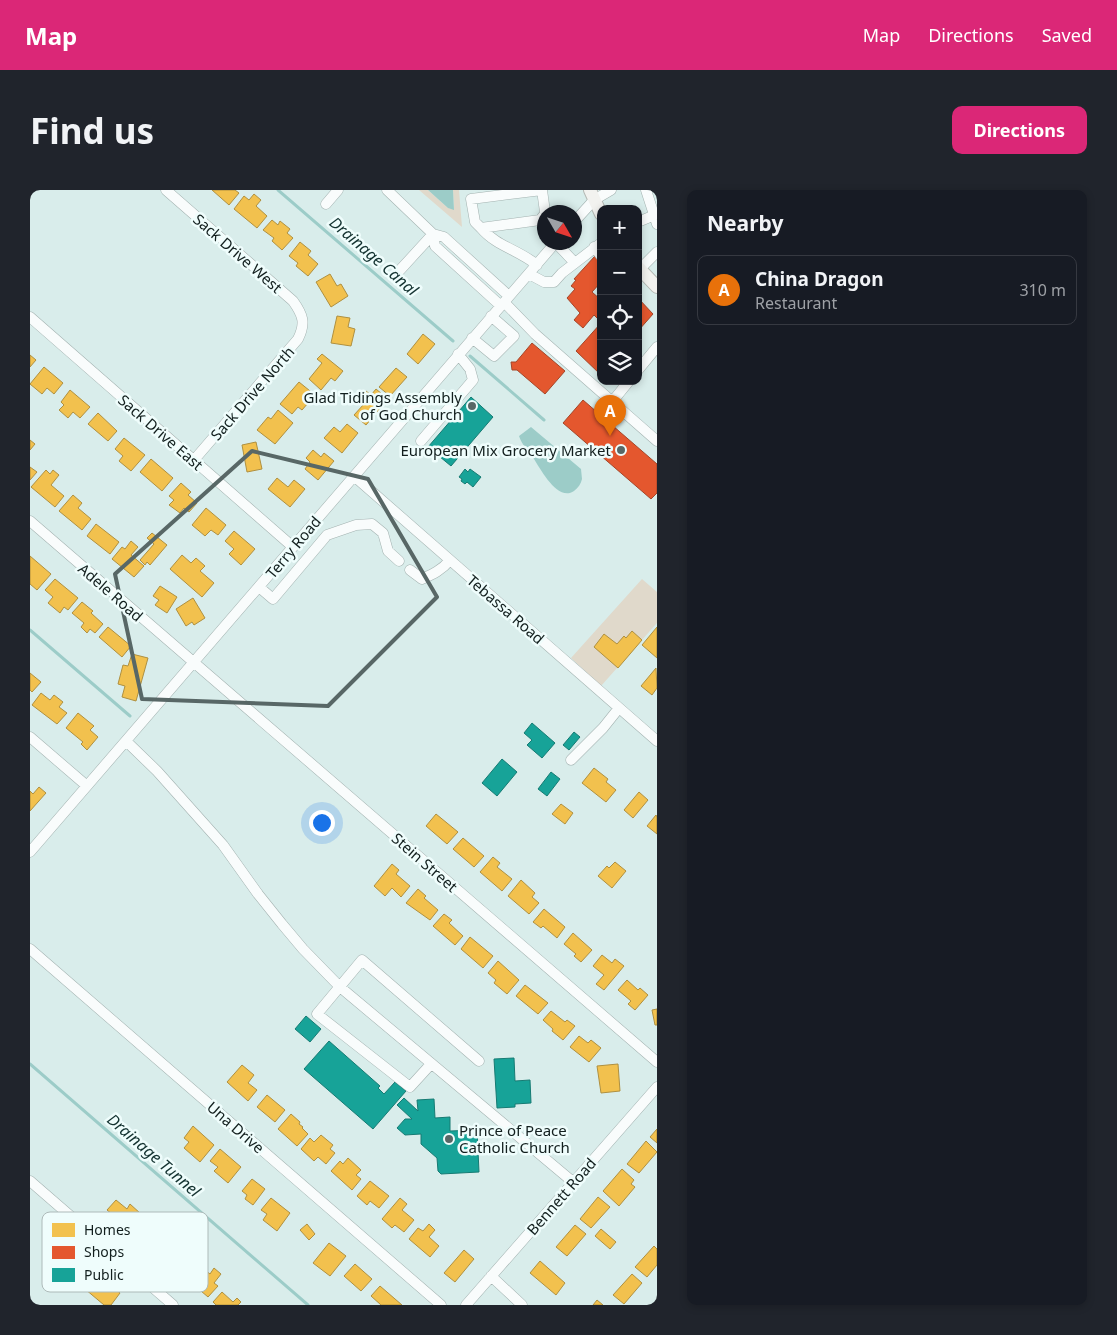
<!DOCTYPE html>
<html lang="en">
<head>
<meta charset="utf-8">
<style>
	:root { --surface:#171b24; --page:#20242c; --text:#f1f3f6; --muted:#9ea1a6; --line:#363941; --accent:#db2777 }
	body { margin:0; font-family:"Noto Sans",sans-serif; background:var(--page); color:var(--text) }
	.controls { position:absolute; right:15px; top:15px; display:grid; overflow:hidden; border-radius:10px; box-shadow:0 2px 8px #0003 }
	.controls button { width:45px; height:45px; display:grid; place-items:center; padding:0; border:0; border-bottom:1px solid var(--line); background:var(--surface); color:var(--text); font:25px sans-serif }
	.compass { position:absolute; left:507px; top:15px; width:45px; height:45px; border-radius:50%; background:var(--surface); box-shadow:0 2px 8px #0003; rotate:129deg }
	.you { position:absolute; left:291px; top:632px; width:18px; height:18px; margin:-12px; border:4px solid #fff; border-radius:50%; background:#1a73e8; box-shadow:0 0 0 8px #1a73e833 }
	.badge { display:grid; place-items:center; width:32px; height:32px; border-radius:50%; background:var(--accent); color:#fff; font-size:16px; font-weight:700 }
	.pin { position:absolute; translate:-50% -41px; filter:drop-shadow(0 1px 2px #0008) }
	.pin::after { content:''; position:absolute; top:26px; width:18px; height:15px; background:inherit; clip-path:polygon(0 0,100% 0,50% 100%) }
	.list { margin:0; padding:0; list-style:none }
	h2 { display:flex; justify-content:space-between; align-items:center; height:65px; margin:0; padding:0 20px; font-size:21px }
	h2 small { font-size:16px; font-weight:400; color:var(--muted) }
	.list li { display:grid; grid-template-columns:32px 1fr auto; gap:15px; align-items:center; box-sizing:border-box; height:70px; margin:0 10px 10px; padding:0 10px; border:1px solid var(--line); border-radius:10px }
	.list b { display:block; font-size:19px; white-space:nowrap }
	.list p { margin:0; font-size:16px; white-space:nowrap; color:var(--muted) }
	.list em { font-size:16px; font-style:normal; color:var(--muted) }
	.icon { flex:none; width:28px; height:28px; fill:none; stroke:currentColor; stroke-width:2; stroke-linecap:round; stroke-linejoin:round }
	.map { position:relative; flex:none; width:627px; height:1115px; overflow:hidden; border-radius:10px }
	header { display:flex; align-items:center; gap:30px; box-sizing:border-box; height:70px; padding:0 25px; background:var(--accent); color:#fff }
	header strong { font-size:24px }
	nav { display:flex; gap:28px; margin-inline-start:auto; font-size:18px }
	.intro { display:flex; align-items:center; justify-content:space-between; box-sizing:border-box; height:120px; padding:0 30px }
	h1 { margin:0; font-size:35px }
	.button { padding:12px 22px; border-radius:10px; background:var(--accent); color:#fff; font-size:18px; font-weight:700 }
	main { display:flex; gap:30px; padding:0 30px }
	aside { flex:1; background:var(--surface); border-radius:10px; box-shadow:0 2px 8px #0003 }
	.map>svg:first-child { display:block }
</style>
</head>
<body>
<header>
<strong>Map</strong>
<nav><a>Map</a><a>Directions</a><a>Saved</a></nav>
</header>
<div class="intro"><h1>Find us</h1><a class="button">Directions</a></div>
<main>
<div class="map">
<svg width="627" height="1115" viewBox="0 0 627 1115">
	<rect width="100%" height="100%" fill="#d9edeb"/>
	<!-- green -->
	<path fill="#e0d9cb" d="M389,0H398L418,18L424,19L423,0H429L432,37Z
		M612,389L627,402V433L571,496L541,468Z"/>
	<!-- water -->
	<path fill="#9cccc8" d="M398,0H423L424,20L418,18Z
		M501,237L551,279L552,289C551,294 548,298 544,301C528,312 511,280 504,269C498,261 492,255 489,246Z"/>
	<!-- homes -->
	<path fill="#f2c14e" stroke="#af9040" d="M182,0H205L209,3L199,15Z
		M224,4L231,10L226,16L237,26L227,38L204,19L214,6L219,10Z
		M242,30L248,35L250,31L260,39L257,43L263,48L252,60L242,51L244,48L233,40Z
		M270,52L281,61L278,65L288,74L278,86L266,76L268,73L259,66Z
		M300,84L307,96L311,94L318,106L301,117L286,92Z
		M307,126L320,128L318,137L325,139L321,156L301,153Z
		M393,144L405,154L388,174L377,164Z
		M292,164L313,181L305,191L301,188L291,200L279,189L292,173L287,169Z
		M0,165L6,170L0,177Z
		M14,177L33,193L24,204L17,198L12,204L0,194Z
		M366,178L377,187L360,206L349,197Z
		M269,192L285,205L272,220L268,217L262,224L250,214Z
		M346,199L358,209L336,235L324,225L334,214L329,210L336,201L341,205Z
		M40,200L60,217L50,228L43,222L38,228L29,220L34,215L31,212Z
		M248,220L263,233L245,254L227,240L238,227L241,229Z
		M68,223L87,241L78,251L58,234Z
		M317,234L328,243L312,263L294,248L304,237L310,242Z
		M94,248L115,265L101,281L89,271L93,266L85,259Z
		M0,250L5,254L0,260Z
		M226,252L232,279L217,282L212,255Z
		M283,260L291,267L294,263L304,271L288,290L275,279L280,272L276,268Z
		M121,269L143,288L132,301L110,282Z
		M0,277L7,282L0,290Z
		M16,280L20,284L23,280L29,285L21,295L34,306L25,317L1,297Z
		M247,288L258,297L264,290L275,299L260,317L238,299Z
		M151,293L161,302L158,305L167,313L159,322L154,318L150,323L139,315L144,310L139,306Z
		M43,305L52,313L48,318L61,329L52,340L29,321Z
		M176,318L196,335L188,345L181,340L175,346L162,335Z
		M66,334L89,352L80,364L57,346Z
		M204,341L225,359L211,375L199,364L204,359L195,351Z
		M122,343L137,355L120,375L117,372L115,375L110,370L124,354L117,348Z
		M101,351L108,357L101,365L114,376L104,387L82,369L92,357L95,359Z
		M152,365L161,373L166,368L175,376L170,381L184,393L172,407L140,379Z
		M0,366L21,384L7,400L0,394Z
		M25,389L48,408L38,420L34,417L30,423L18,413L23,407L15,400Z
		M130,396L147,407L137,423L125,415L129,410L123,406Z
		M163,408L175,428L164,435L162,432L156,436L146,419Z
		M52,412L63,421L61,423L73,434L65,443L60,439L57,443L51,437L54,433L42,423Z
		M78,437L101,456L92,467L69,447Z
		M627,437V468L612,455Z
		M602,441L612,450L588,478L564,457L574,444L587,454L594,446L596,448Z
		M102,464L118,468L106,511L92,507L95,496L88,494L93,475L98,476Z
		M626,478L627,498L622,505L611,496Z
		M0,483L11,492L2,502L0,500Z
		M11,503L20,510L24,505L33,512L29,517L37,523L27,534L2,515Z
		M48,523L64,536L60,540L68,547L57,560L51,554L53,552L36,538Z
		M564,578L578,589L576,592L586,600L576,612L552,593Z
		M9,597L16,603L0,621V601L3,604Z
		M609,602L618,610L603,628L594,620Z
		M531,614L543,623L535,634L522,624Z
		M406,624L428,642L417,654L396,636Z
		M626,625L627,627V644L617,636Z
		M433,648L454,666L444,677L423,659Z
		M463,667L470,673L467,677L482,689L472,701L450,682Z
		M585,672L596,681L582,698L568,686L577,676L579,678Z
		M362,674L369,680L366,684L380,696L371,707L362,698L355,706L344,696Z
		M491,690L505,703L502,707L509,713L499,724L478,706Z
		M388,699L396,706L394,708L408,720L400,730L376,713Z
		M514,719L535,737L527,748L513,736L511,738L503,732Z
		M414,724L422,730L419,733L433,746L425,755L403,736Z
		M543,743L562,760L551,772L544,766L546,764L534,754Z
		M440,747L463,766L453,778L431,759Z
		M572,765L582,773L585,769L594,776L574,800L566,794L574,785L563,776Z
		M468,771L489,790L477,804L464,793L466,790L458,783Z
		M597,790L608,800L610,798L618,805L605,820L598,814L601,811L588,800Z
		M495,795L518,813L508,824L486,806Z
		M627,819V835H625L622,820Z
		M521,821L535,832L537,830L545,836L533,850L522,841L523,839L513,830Z
		M549,846L558,853L561,850L571,858L559,872L540,857Z
		M588,874L590,901L571,903L567,876Z
		M212,875L224,885L218,893L227,900L218,911L197,892Z
		M237,905L255,920L245,932L227,917Z
		M261,924L270,932L269,934L273,937L272,938L278,944L267,956L248,939Z
		M163,936L184,955L170,972L154,958L159,952L154,948Z
		M627,939V953L620,947Z
		M291,945L303,955L300,959L305,963L296,974L288,967L284,971L271,959L280,948L284,952Z
		M616,951L627,962L609,983L597,974Z
		M190,959L211,977L198,993L184,981L188,977L180,971Z
		M318,968L331,980L326,985L331,989L322,1000L301,981L310,971L313,974Z
		M592,979L604,990L601,994L605,997L589,1016L573,1001Z
		M222,989L235,999L223,1015L215,1009L217,1005L212,1001Z
		M340,991L359,1006L349,1018L340,1011L337,1015L327,1006Z
		M568,1007L580,1017L561,1038L550,1029Z
		M241,1008L260,1023L247,1041L233,1030L237,1024L231,1020Z
		M370,1008L377,1014L372,1020L384,1030L374,1042L365,1035L362,1038L352,1029Z
		M86,1010L97,1019L100,1014L111,1024L99,1038L77,1020Z
		M277,1034L285,1044L279,1050L270,1040Z
		M399,1034L405,1040L399,1047L409,1056L400,1067L379,1049L388,1038L393,1041Z
		M545,1035L556,1044L537,1066L526,1057Z
		M571,1039L586,1052L580,1059L565,1046Z
		M299,1053L316,1066L300,1086L283,1073Z
		M624,1056L627,1059V1075L617,1087L605,1077Z
		M434,1060L444,1069L425,1092L414,1083Z
		M510,1071L535,1093L526,1105L500,1083Z
		M325,1074L342,1089L331,1101L314,1086Z
		M169,1075L180,1084L184,1078L191,1084L184,1093L188,1096L178,1107L157,1089Z
		M68,1084L90,1103L81,1115H74L55,1099Z
		M602,1084L612,1093L594,1114L583,1105Z
		M350,1096L372,1115H351L341,1106Z
		M192,1102L203,1112L207,1108L211,1112L208,1115H186L183,1112Z
		M567,1110L573,1115H563Z"/>
	<!-- shops -->
	<path fill="#e4572e" stroke="#a54629" d="M565,66L571,72V92L562,102L571,110V128L569,130L564,125L553,138L544,130L550,123L537,108L545,99L541,96L546,90L544,89Z
		M608,108L623,124L608,141Z
		M571,133V185L546,161Z
		M502,153L535,181L515,204L487,180H482L481,172H486Z
		M553,210L627,274V303L621,309L533,233Z"/>
	<!-- public -->
	<path fill="#17a398" stroke="#167b73" d="M441,207L463,227L421,276L398,257Z
		M435,279L438,282L440,279L451,287L443,297L437,292L435,294L431,291L432,289L429,287Z
		M502,533L525,553L512,568L497,555L502,550L494,543Z
		M544,542L550,547L539,560L533,555Z
		M472,569L487,582L467,606L452,593Z
		M521,582L530,589L517,606L508,599Z
		M276,826L291,839L280,852L265,839Z
		M299,851L350,896L348,898L354,904L365,892L376,901L343,939L274,879Z
		M484,868L485,891L500,890L501,913L485,914V917L467,918L464,869Z
		M374,908L388,921L387,910L404,909L405,928L420,927V941L447,940L449,982L411,984L408,981L407,968L391,954V944L375,945L367,938L375,929H382L367,915Z"/>
	<g fill="none" stroke-linecap="round" stroke-linejoin="round">
		<!-- stream -->
		<path stroke="#9cccc8" stroke-width="3" d="M248,0L423,151
			M440,166L514,230
			M0,440L100,526
			M0,874L278,1115"/>
		<!-- minor casing -->
		<g stroke="#a3b2b0" stroke-width="11">
			<path id="minor" d="M136,0L263,111C273,125 276,133 268,149L164,270
				M357,0L403,44L370,80
				M512,0L515,22
				M616,0L627,34
				M296,14L308,0
				M544,32L564,10L581,0
				M608,32L627,24
				M451,38L445,32L441,9L512,0
				M526,53L545,73
				M564,57L571,66
				M507,75C489,60 466,56 451,38L510,30L514,25
				M610,79L627,62
				M499,84L514,92H524L532,83L571,53
				M474,112L505,144L627,251
				M471,116L405,56L403,44L414,47L479,106
				M0,127L263,357
				M442,148L464,166L484,146L461,126
				M608,180L627,157
				M582,212L599,191
				M391,251L443,190L440,179L428,164
				M324,286L627,551
				M0,331L627,872
				M380,380L392,389C403,384 412,380 420,370
				M229,397L243,409L297,345L326,335L342,334L353,343L358,361L369,371
				M0,547L57,596
				M96,551L127,581L193,655L228,704L252,734L273,759L310,797L543,992
				M541,570L573,538L589,518
				M0,662L526,52
				M0,759L411,1115
				M401,874L380,897L287,824L332,770L449,871
				M0,991L143,1115
				M461,1086L492,1115
				M436,1115L627,897"/>
		</g>
		<!-- major casing -->
		<g stroke="#b5b9b4" stroke-width="14">
			<path id="major" d="M560,0L571,24
				M608,77L627,97"/>
		</g>
		<!-- minor -->
		<use href="#minor" stroke="#f9fcfc" stroke-width="10"/>
		<!-- major -->
		<use href="#major" stroke="#f2f2ef" stroke-width="12"/>
	</g>
	<!-- marked area -->
	<path fill="none" stroke="#586766" stroke-width="4" stroke-linejoin="round" d="M222,261L338,289L407,407L298,516L112,509L85,384Z"/>
	<!-- markers -->
	<g fill="#586766" stroke="#effdfc" stroke-width="2">
		<circle cx="442" cy="216" r="5"/>
		<circle cx="591" cy="260" r="5"/>
		<circle cx="419" cy="949" r="5"/>
	</g>
	<g text-anchor="middle" dominant-baseline="central" stroke-width="5" stroke-linejoin="round" paint-order="stroke">
		<!-- street labels -->
		<g font-size="15" fill="#121f1e" stroke="#effdfc">
			<text transform="translate(208 63) rotate(41)">Sack Drive West</text>
			<text transform="translate(222 203) rotate(-49)">Sack Drive North</text>
			<text transform="translate(131 242) rotate(41)">Sack Drive East</text>
			<text transform="translate(263 357) rotate(-50)">Terry Road</text>
			<text transform="translate(81 402) rotate(41)">Adele Road</text>
			<text transform="translate(476 419) rotate(41)">Tebassa Road</text>
			<text transform="translate(395 672) rotate(41)">Stein Street</text>
			<text transform="translate(206 937) rotate(41)">Una Drive</text>
			<text transform="translate(531 1006) rotate(-49)">Bennett Road</text>
		</g>
		<!-- poi labels -->
		<g font-size="15" fill="#121f1e" stroke="#effdfc" text-anchor="end">
			<text x="432" y="207">Glad Tidings Assembly<tspan x="432" dy="17">of God Church</tspan></text>
			<text x="581" y="260">European Mix Grocery Market</text>
			<text x="429" y="940" text-anchor="start">Prince of Peace<tspan x="429" dy="17">Catholic Church</tspan></text>
		</g>
		<!-- water labels -->
		<g font-size="16" font-style="italic" fill="#133230" stroke="#effdfc">
			<text transform="translate(344 66) rotate(41)">Drainage Canal</text>
			<text transform="translate(124 965) rotate(41)">Drainage Tunnel</text>
		</g>
	</g>
	<!-- legend -->
	<rect x="12" y="1022" width="166" height="80" rx="8" fill="#effdfc" stroke="#adbab9" stroke-width="1"/>
	<rect x="22" y="1033" width="23" height="14" fill="#f2c14e"/>
	<rect x="22" y="1056" width="23" height="13" fill="#e4572e"/>
	<rect x="22" y="1078" width="23" height="14" fill="#17a398"/>
	<g font-size="14" fill="#121f1e">
		<text x="54" y="1045">Homes</text>
		<text x="54" y="1067">Shops</text>
		<text x="54" y="1090">Public</text>
	</g>
</svg>
<div class="controls">
<button>+</button>
<button>−</button>
<button><svg class="icon" aria-label="locate" viewBox="0 0 24 24"><circle cx="12" cy="12" r="6"/><path d="M12 2v4M12 18v4M2 12h4M18 12h4"/></svg></button>
<button><svg class="icon" aria-label="layers" viewBox="0 0 24 24"><path d="M12 4l9 5-9 5-9-5zM3 14l9 5 9-5"/></svg></button>
</div>
<svg class="compass" viewBox="-18 -18 36 36"><path d="M0-13l5 13h-10z" fill="#e53935"/><path d="M0 13l5-13h-10z" fill="#9ea1a6"/></svg>
<div class="you"></div>
<div class="pin badge" style="left:580px;top:246px;background:#e8710a">A</div>
</div>
<aside>
<h2>Nearby<small></small></h2>
<ul class="list">
<li><span class="badge" style="background:#e8710a">A</span><div><b>China Dragon</b><p>Restaurant</p></div><em>310 m</em></li>
</ul>
</aside>
</main>
</body>
</html>
